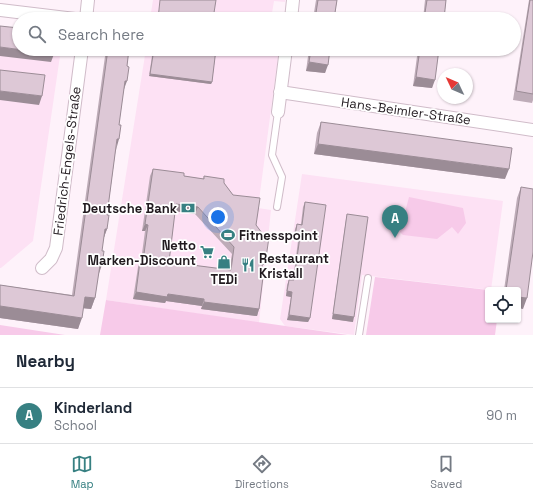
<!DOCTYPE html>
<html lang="en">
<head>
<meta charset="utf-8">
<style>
	:root { --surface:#fff; --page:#f6f6f7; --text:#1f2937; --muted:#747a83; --line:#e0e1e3; --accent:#378082 }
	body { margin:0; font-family:"Space Grotesk",sans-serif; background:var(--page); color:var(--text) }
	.controls { position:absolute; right:12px; bottom:12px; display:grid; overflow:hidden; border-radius:4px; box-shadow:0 1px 3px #0004 }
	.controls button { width:36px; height:36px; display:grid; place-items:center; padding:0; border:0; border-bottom:1px solid var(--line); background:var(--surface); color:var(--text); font:20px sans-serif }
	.compass { position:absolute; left:437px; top:68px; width:36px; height:36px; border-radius:50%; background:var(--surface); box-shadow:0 1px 3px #0004; rotate:314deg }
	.you { position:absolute; left:218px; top:217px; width:14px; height:14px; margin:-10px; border:3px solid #fff; border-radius:50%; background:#1a73e8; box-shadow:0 0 0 6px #1a73e833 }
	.badge { display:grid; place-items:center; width:26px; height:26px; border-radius:50%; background:var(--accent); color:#fff; font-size:13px; font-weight:700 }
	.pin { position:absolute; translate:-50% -33px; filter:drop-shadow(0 1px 2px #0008) }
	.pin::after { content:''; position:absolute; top:21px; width:14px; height:12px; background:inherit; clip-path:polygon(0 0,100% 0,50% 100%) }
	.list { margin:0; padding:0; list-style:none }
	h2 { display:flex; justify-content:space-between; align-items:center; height:52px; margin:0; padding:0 16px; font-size:17px }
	h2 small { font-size:13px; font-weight:400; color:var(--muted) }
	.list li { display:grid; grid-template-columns:26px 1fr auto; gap:12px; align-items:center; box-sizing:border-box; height:56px; padding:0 16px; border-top:1px solid var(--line) }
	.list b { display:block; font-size:15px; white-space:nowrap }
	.list p { margin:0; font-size:13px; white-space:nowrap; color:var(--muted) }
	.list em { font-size:13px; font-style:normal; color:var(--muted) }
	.icon { flex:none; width:22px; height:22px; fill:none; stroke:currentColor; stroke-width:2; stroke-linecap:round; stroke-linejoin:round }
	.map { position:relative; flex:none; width:533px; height:335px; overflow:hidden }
	.search { position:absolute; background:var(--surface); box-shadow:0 1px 3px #0004; left:12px; right:12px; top:12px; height:44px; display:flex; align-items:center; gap:10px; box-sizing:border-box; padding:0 14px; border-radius:22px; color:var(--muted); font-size:15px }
	.sheet { height:108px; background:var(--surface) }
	nav { display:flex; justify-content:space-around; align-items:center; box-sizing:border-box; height:56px; border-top:1px solid var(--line); background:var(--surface); font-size:11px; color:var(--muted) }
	nav a { display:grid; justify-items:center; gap:2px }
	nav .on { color:var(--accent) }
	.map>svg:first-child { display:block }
</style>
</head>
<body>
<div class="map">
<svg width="533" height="335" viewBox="0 0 533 335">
	<rect width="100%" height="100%" fill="#fef2fa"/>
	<!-- built -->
	<path fill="#fde1f4" d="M153,0H285V2L274,1L271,19H150Z
		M0,31L19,49H61L33,241L1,268H0Z
		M146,49H279L258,208L271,210L259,323L106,300Z
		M302,174L503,201L491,290L362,275L354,335L285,326L280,319Z"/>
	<!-- green -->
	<path fill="#f7cae9" d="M409,197L463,208L466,223L458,234L452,227L437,239L403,235L400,232Z
		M375,277L488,290V320H497L495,335H366Z
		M106,300L348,335H100Z
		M0,325L65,335H0Z"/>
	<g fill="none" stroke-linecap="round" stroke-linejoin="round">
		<!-- service casing -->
		<g stroke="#d0bcc9" stroke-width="8">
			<path id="service" d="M277,207L282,177L272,155L278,112
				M359,335L368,278"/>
		</g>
		<!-- minor casing -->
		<g stroke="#d0bcc9" stroke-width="14">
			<path id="minor" d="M0,10L75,19
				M86,19L88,0
				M291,19L293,0
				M280,92L533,130
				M278,112L286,49
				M42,268L51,259L56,248L82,49"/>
		</g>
		<!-- service -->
		<use href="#service" stroke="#fff" stroke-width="6"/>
		<!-- minor -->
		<use href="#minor" stroke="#fff" stroke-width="12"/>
	</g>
	<!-- wall -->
	<path fill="#beacb8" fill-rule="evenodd" d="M316,0H337L334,19H313Z
		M425,0H446L444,19H423Z
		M529,0H533V100L532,103L513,100Z
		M106,49H129L107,215V229L103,240L95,298L91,309L83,308L78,329L0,318V285L72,295Z
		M153,49H216L212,82L211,84L149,76Z
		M309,49H330L325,73L306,71Z
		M418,49H439L432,88L413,86Z
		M321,122L505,179L314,154L317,133Z
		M153,169L184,176L203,179L204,176L224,183L256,225L264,265L262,264L261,277L259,309L257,316L201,309L202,306L166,301L165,303L133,299L138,267L140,261H141L145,231H142L150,176ZM175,211L195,214L232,254L229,270L169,262Z
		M521,187L523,309L518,290H504L517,198Z
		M305,202L310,318L308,322L287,320L291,297L286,296L287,285L289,280H293L298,241L293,240L295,229L297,224H301L303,207Z
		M347,214L353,322L332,319L346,219Z"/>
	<!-- shaded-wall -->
	<path fill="#9b8c96" d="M0,47L54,54L51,62L0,56Z
		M309,62L328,65L325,73L306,71Z
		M150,74L212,82L211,84L149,76Z
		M416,77L435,80L432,88L413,86Z
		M125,81H127L123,92Z
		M0,91L42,96L39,105L0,100Z
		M117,139H119L116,150Z
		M318,144L509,169L505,179L314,154Z
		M176,204L198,207L195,214L174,211Z
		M145,224L148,225L145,231H142Z
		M105,229H107L103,240Z
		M295,236H300L298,241L293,240Z
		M263,258H266L264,265L261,264Z
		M100,265H102L98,276Z
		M287,291L292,292L291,297L286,296Z
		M136,292L168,294L204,299L202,306L166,301L165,303L133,299Z
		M85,297L95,298L91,309L81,308Z
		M518,297L527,298L523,309L518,308Z
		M204,302L259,309L257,316L201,309Z
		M0,306L82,318L78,329L0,318Z
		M333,314L354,317L353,322L332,319Z
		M289,315L310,318L308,322L287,320Z"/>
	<!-- building -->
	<path fill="#ddc8d6" stroke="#9b8c96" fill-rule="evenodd" d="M160,0H216L213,19H158Z
		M318,0H337L334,19H315Z
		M427,0H446L444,19H424Z
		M530,0H533V94L516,91Z
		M0,26L19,28V49H55L54,54L0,47Z
		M108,49H129L127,66L129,67L127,81H125L119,125H121L119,139H117L107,215H109L107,229H105L102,251H104L102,265H100L95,298L85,297L82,318L0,306V285L74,296Z
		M154,49H216L212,82L150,74Z
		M311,49H330L328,65L309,62Z
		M420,49H439L435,80L416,77Z
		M0,70L45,75L42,96L0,91Z
		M321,122L512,148L509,169L318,144Z
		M153,169L184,173V176L204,179V176L224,179V183L233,195L260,198L256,225L265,237H269L266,258H263L261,277H263L259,309L204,302V299L168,294L167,297L136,292L140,261H143L148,225L145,224ZM176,204L198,207L234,247L231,270L169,262Z
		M521,187L533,189V252L527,298L518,297V290H506Z
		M305,202L326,205L310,318L289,315L292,292L287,291L289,280H294L300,236H295L297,224L302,225Z
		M347,214L368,217L354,317L333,314Z"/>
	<!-- icons -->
	<defs>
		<g id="bank-bare" transform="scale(1.08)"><path d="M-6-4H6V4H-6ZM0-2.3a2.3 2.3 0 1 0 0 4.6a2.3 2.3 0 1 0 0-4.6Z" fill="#378082" stroke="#fff" stroke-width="2.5" paint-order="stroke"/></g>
		<g id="stadium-bare" transform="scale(1.08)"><path d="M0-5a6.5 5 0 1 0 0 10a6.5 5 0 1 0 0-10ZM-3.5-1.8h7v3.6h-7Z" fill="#378082" stroke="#fff" stroke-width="2.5" paint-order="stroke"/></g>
		<g id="supermarket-bare" transform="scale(1.08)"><path d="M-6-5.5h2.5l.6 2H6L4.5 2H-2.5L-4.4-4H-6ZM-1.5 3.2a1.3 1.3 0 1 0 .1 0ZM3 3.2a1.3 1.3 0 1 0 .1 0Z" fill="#378082" stroke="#fff" stroke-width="2.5" paint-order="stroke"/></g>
		<g id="shop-bare" transform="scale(1.08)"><path d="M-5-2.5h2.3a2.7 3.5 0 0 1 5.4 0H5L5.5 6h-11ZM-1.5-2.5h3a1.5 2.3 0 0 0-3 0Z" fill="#378082" stroke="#fff" stroke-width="2.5" paint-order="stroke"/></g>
		<g id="restaurant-bare" transform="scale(1.08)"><path d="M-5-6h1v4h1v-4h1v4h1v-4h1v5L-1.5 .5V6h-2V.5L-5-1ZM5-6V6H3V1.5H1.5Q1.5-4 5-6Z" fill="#378082" stroke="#fff" stroke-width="2.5" paint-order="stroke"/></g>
	</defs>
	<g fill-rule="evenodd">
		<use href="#bank-bare" x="188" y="208"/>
		<use href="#stadium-bare" x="228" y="235"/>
		<use href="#supermarket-bare" x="207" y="252"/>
		<use href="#shop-bare" x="224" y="262"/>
		<use href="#restaurant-bare" x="248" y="265"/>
	</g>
	<g text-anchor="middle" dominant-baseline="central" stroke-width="3.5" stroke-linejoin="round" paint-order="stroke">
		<!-- street labels -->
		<g font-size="13" fill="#211a1f" stroke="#fff">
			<text transform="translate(406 111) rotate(8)">Hans-Beimler-Straße</text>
			<text transform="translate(67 161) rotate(-83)">Friedrich-Engels-Straße</text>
		</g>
		<!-- poi labels -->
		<g font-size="13" font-weight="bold" fill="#211a1f" stroke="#fff" text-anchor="end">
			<text x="177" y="208">Deutsche Bank</text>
			<text x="239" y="235" text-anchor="start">Fitnesspoint</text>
			<text x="196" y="245">Netto<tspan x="196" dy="15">Marken-Discount</tspan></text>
			<text x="259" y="258" text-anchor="start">Restaurant<tspan x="259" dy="15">Kristall</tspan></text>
			<text x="224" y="279" text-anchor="middle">TEDi</text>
		</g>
	</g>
</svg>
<div class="controls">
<button><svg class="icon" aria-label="locate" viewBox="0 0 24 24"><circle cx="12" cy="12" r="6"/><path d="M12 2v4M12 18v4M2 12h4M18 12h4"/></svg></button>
</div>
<svg class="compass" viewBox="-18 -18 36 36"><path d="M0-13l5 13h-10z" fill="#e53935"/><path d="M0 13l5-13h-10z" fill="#747a83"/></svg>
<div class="you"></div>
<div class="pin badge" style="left:395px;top:238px">A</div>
<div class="search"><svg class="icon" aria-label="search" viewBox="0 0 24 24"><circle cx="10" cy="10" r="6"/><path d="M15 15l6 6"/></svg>Search here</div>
</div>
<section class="sheet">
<h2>Nearby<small></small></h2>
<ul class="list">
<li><span class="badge">A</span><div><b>Kinderland</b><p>School</p></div><em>90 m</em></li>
</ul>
</section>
<nav>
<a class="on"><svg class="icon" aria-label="map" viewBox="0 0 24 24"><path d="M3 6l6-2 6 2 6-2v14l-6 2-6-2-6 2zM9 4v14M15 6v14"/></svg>Map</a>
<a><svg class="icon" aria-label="directions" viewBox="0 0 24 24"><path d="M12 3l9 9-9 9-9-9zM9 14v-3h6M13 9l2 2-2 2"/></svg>Directions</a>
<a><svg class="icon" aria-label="saved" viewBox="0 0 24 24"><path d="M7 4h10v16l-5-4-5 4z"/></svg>Saved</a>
</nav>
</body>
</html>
